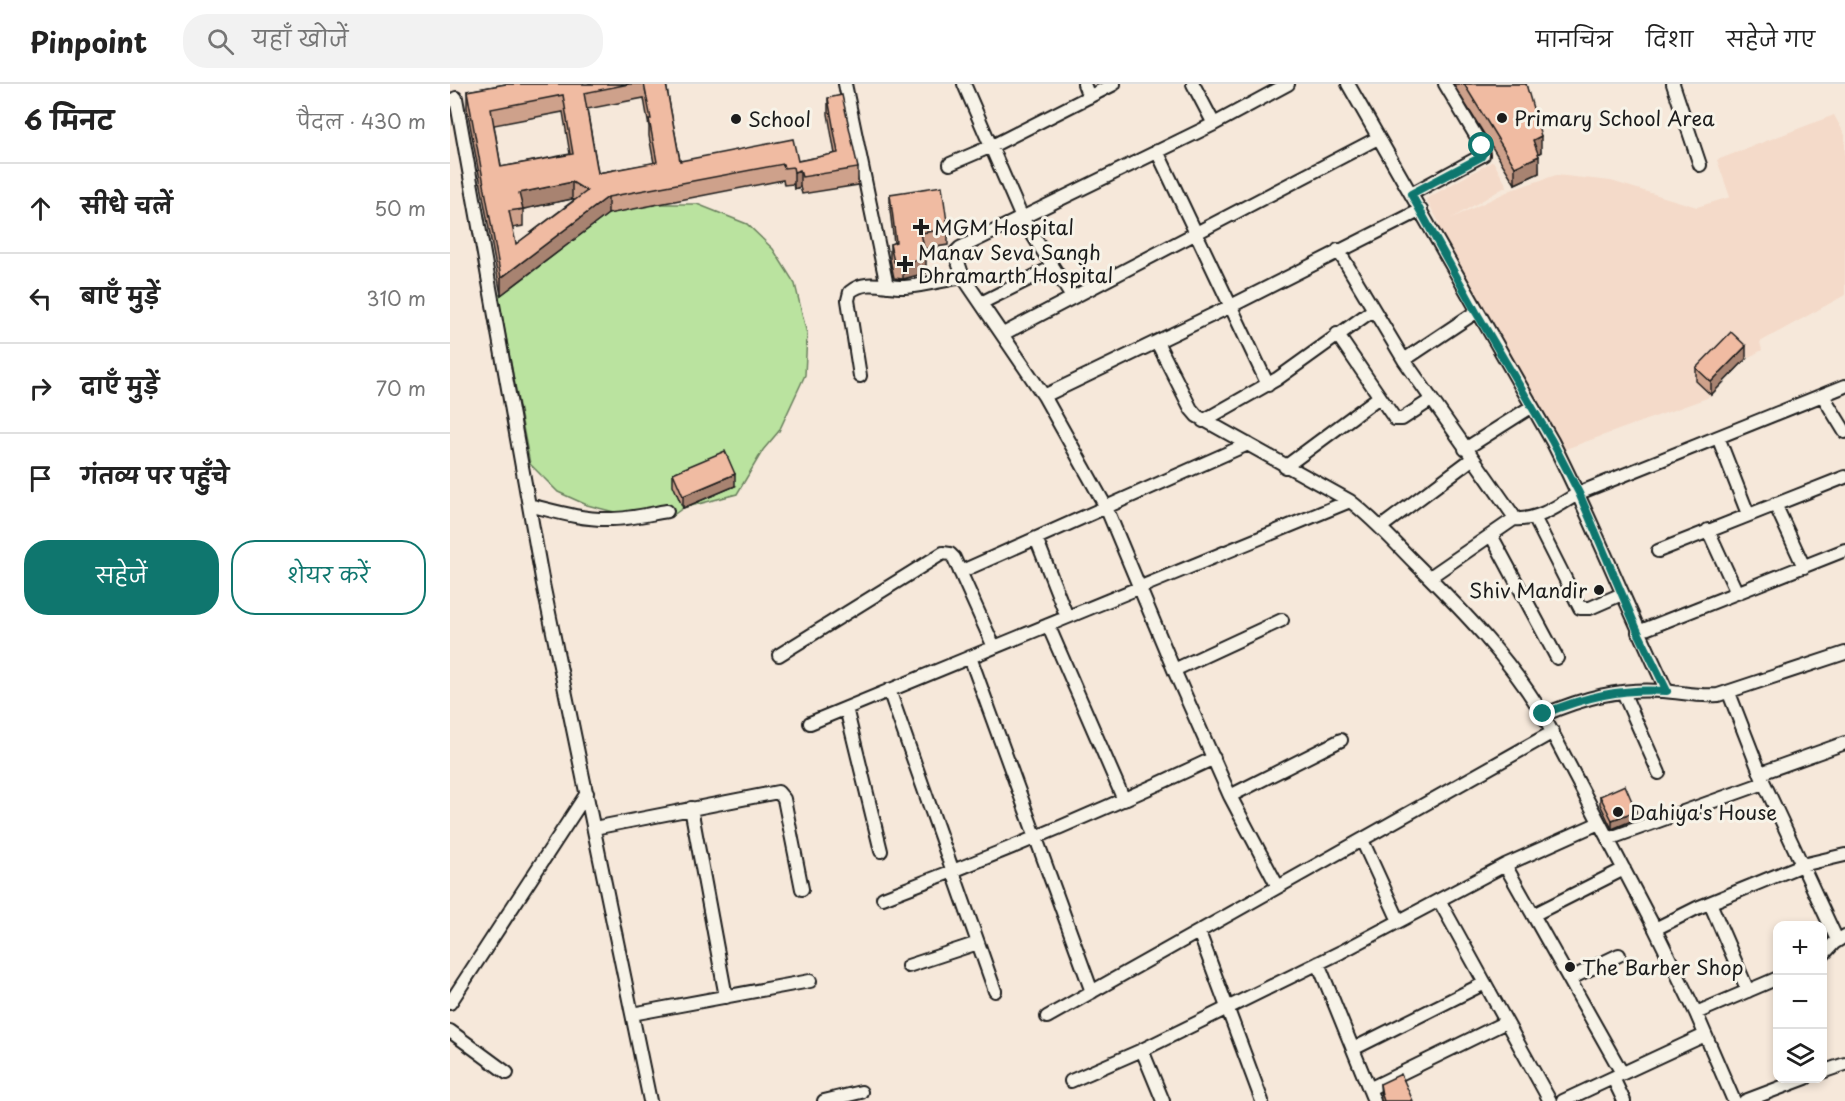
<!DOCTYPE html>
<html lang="hi">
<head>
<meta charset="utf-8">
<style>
	:root { --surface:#fff; --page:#f2f2f2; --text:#222; --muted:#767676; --line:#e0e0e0; --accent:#0f766e }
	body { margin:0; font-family:"Playpen Sans","Playpen Sans Deva",sans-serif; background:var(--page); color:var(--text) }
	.controls { position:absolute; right:18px; bottom:18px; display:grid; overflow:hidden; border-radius:12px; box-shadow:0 3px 9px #0003 }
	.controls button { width:54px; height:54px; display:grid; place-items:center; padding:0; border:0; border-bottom:2px solid var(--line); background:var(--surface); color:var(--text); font:30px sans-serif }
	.stop { position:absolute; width:18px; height:18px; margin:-14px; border:4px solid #0f766e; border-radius:50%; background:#fff }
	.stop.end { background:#0f766e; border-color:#fff; box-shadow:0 2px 6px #0008 }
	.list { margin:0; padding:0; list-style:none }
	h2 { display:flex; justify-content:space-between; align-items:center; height:78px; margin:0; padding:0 24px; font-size:26px }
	h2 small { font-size:20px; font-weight:400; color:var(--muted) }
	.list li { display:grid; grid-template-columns:39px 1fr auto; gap:18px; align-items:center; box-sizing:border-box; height:90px; padding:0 24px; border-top:2px solid var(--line) }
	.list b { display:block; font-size:22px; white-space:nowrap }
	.list em { font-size:20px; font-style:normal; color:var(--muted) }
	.actions { display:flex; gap:12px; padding:18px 24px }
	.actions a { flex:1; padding:14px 0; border:2px solid var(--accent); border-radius:24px; text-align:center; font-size:21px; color:var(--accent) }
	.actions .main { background:var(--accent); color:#fff }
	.icon { flex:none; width:33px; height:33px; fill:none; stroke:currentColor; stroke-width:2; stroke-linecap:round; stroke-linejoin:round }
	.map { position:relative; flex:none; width:1395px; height:1017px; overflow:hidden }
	header { display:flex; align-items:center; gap:36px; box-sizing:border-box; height:84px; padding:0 30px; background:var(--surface); border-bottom:2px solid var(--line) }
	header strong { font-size:28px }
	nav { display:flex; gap:33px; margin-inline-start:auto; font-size:21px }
	.search { width:420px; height:54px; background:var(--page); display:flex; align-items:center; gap:15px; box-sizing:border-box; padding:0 21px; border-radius:24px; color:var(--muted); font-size:22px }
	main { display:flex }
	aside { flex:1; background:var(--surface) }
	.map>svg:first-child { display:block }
</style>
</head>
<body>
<header>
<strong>Pinpoint</strong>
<div class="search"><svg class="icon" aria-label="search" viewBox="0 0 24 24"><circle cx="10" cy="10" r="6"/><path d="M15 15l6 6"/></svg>यहाँ खोजें</div>
<nav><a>मानचित्र</a><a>दिशा</a><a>सहेजे गए</a></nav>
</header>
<main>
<aside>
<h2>6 मिनट<small>पैदल · 430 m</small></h2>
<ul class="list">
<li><svg class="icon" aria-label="ahead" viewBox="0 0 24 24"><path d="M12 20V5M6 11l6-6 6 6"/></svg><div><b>सीधे चलें</b></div><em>50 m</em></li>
<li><svg class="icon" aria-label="left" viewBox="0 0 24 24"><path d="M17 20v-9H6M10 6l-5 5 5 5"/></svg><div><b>बाएँ मुड़ें</b></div><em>310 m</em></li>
<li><svg class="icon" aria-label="right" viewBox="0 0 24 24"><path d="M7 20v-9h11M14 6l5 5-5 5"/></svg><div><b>दाएँ मुड़ें</b></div><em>70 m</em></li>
<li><svg class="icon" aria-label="arrive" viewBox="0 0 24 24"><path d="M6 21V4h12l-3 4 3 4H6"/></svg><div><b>गंतव्य पर पहुँचे</b></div></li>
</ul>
<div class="actions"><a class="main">सहेजें</a><a>शेयर करें</a></div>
</aside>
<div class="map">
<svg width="1395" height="1017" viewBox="0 0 1395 1017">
	<rect width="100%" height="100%" fill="#f6e8da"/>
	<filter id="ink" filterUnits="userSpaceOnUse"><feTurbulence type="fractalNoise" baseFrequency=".0167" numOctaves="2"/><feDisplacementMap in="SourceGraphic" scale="12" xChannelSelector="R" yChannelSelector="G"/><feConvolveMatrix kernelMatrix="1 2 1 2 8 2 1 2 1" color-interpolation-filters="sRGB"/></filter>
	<g filter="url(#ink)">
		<!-- built -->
		<path fill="#f4dac9" d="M1384,31L1395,51V211L1310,258L1312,266L1296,275L1257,314L1110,367L1087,330L987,142L990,140L976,115L1043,77L1057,102L1002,134L1061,106L1106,91L1161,97L1247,123L1280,113L1267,76Z"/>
		<!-- green -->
		<path fill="#bae39f" stroke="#6b805e" stroke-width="1.5" d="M189,120H247L297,140L323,165L345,200L357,250L355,291L329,347L313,366L287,410L233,424L222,432L168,429L137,421L108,408L80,380L48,211L150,132Z"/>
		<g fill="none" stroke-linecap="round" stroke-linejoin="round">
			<!-- minor casing -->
			<g stroke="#1c1c1c" stroke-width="16">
				<path id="minor" d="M395,0L437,202
					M514,0L572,134L622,213
					M634,0L639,13
					M743,0L764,40
					M898,0L1102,357C1144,439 1177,524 1217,607
					M1223,0L1250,81
					M6,14L93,500L200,1017
					M707,67L818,301
					M500,80L542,62L664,0
					M961,110L1033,71L1032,62L995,0
					M888,166L954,276L1063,431L1064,435
					M531,219L603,183
					M553,250L928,54
					M887,250L945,335H952L981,316
					M707,258L741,325L747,332L900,417C925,436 945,459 966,480C1012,526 1060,575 1093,631L1205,845L1246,929L1284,1017
					M954,276L1026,228
					M410,292L398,216L400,208C416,194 436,204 455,203C475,201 494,196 513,193
					M594,312L781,222L971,126
					M1373,312L1395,348
					M753,337L827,295L923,226
					M1268,353L1298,430
					M1015,365L1081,323
					M835,383L929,313
					M1325,420L1354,483
					M79,421C107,428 133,436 162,435C180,435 199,430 217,427
					M1084,433L1130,524H1140L1172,510
					M931,443L1022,375
					M1258,446L1287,509
					M1041,451L1107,574
					M586,454L617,533
					M1208,467L1395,393
					M510,488L798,360
					M980,493L1064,435C1088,437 1109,421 1129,409L1395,302
					M598,541L674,716
					M1188,548L1395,466
					M329,571L493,469L500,470L504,474L544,563
					M520,573L642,908
					M724,586L832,536
					M439,606L545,907
					M1173,608L1209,689
					M1279,609L1314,699L1387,856
					M396,624L431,767
					M1093,631C1134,614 1168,604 1212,607C1231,608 1249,613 1268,611L1395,569
					M360,639L900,417
					M1311,689L1395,659
					M780,712L891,656
					M241,724L276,913
					M144,744L328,708L334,715L352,805
					M1158,755L1314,699
					M912,756L949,837
					M1055,781L1172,989
					M828,803L780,712L724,586L656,423L594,312L513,193L505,169L510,164L764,40L838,0
					M433,814C545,772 656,725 764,674
					M989,816L1100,1017
					M1260,819L1298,907
					M1083,831L1174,785
					M1205,845L1247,824L1352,781L1395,771
					M749,848L812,1017
					M1372,872L1384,859L1395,852
					M868,879L924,1017
					M458,882L528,859
					M1119,895L1169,871
					M0,919L137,709
					M1246,929L1328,894
					M182,930L360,897
					M597,933L1103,648
					M0,947L57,989
					M903,965L1035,899
					M692,966L713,1017
					M1372,988L1395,980
					M1163,994L1174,1017
					M621,997L692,966L891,868L1055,781L1149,739
					M919,1005L1056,938
					M374,1017L411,1008
					M1113,1017L1255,951
					M1295,1017L1356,994"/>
			</g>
			<!-- minor -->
			<use href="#minor" stroke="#f7f3e8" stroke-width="12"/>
		</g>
		<!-- wall -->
		<path fill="#cea18b" stroke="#1c1c1c" stroke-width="1.5" fill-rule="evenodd" d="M56,0H216L230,77H348L385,70L378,30V14L408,84V101L352,110L350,103L344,105L343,100L334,101L333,96L158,130L51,211L17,24V7ZM194,14L199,43V52L204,79L148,89L137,25ZM113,28L120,70L51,83L44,41ZM122,115L124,116L66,160L62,144L73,142V125Z
			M1003,0H1076L1091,68L1088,70L1089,89L1065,100Z
			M440,110L498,145V161L474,165L476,189L453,195L444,194L440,175V160L444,159L440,126Z
			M1296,275L1261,311L1246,297V284Z
			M223,389L285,402L233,424L223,401Z
			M1150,712L1186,735L1162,745L1150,720Z
			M930,1000L963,1017H931Z"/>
		<!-- shaded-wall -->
		<path fill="#a88371" stroke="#1c1c1c" stroke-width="1.5" d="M1091,52V68L1083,73V56Z
			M1089,72V89L1065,100V83Z
			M350,86V103L344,105V88Z
			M122,98V115L69,126V109Z
			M158,113V130L51,211V194Z
			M476,174V189L453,195V179Z
			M1296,262V275L1261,311V298Z
			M285,390V402L233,424V412Z
			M1186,727V735L1162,745V736Z"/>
		<!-- building -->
		<path fill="#f0bba2" stroke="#1c1c1c" stroke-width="1.5" fill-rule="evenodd" d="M56,0H179L134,9L148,89L207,78L199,35H201L194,0H216L230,77L343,55L348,77L388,69L378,14L392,11L408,84L352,93L350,86L344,88L343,83L334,84L333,80L158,113L51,194L17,7ZM113,11L123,70L51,83L41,25ZM122,98L137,107L66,160L59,127L73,125L69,109Z
			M1014,0H1076L1091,52L1083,56L1089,72L1065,83Z
			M492,102L498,145L471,149L476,174L453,179L444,178L440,160L446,158L440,110Z
			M1281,248L1296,262L1261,298L1246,284Z
			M275,367L285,390L233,412L223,389Z
			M1175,701L1186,727L1162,736L1150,712Z
			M951,990L963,1017H934L932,1011L930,1000Z"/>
	</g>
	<g fill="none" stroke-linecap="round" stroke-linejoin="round" filter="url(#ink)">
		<!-- route -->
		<path stroke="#0f766e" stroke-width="8" d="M1032,62L1034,68L1031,73L961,110L1026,228L1102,357L1129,409L1188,548L1217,607C1171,604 1135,613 1093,630"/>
	</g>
	<!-- markers -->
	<g fill="#1c1c1c" stroke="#f7f3e8" stroke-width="2">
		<circle cx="1052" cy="34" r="6"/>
		<circle cx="286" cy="35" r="6"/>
		<path d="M468 134h6v6h6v6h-6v6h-6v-6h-6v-6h6z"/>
		<path d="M452 171h6v6h6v6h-6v6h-6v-6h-6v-6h6z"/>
		<circle cx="1149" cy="506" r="6"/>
		<circle cx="1168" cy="728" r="6"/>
		<circle cx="1120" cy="883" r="6"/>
	</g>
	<g text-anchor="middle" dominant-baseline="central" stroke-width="6" stroke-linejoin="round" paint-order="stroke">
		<!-- poi labels -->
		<g font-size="20" fill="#1c1c1c" stroke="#f7f3e8" text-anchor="start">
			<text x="1064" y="34">Primary School Area</text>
			<text x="298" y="35">School</text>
			<text x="484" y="143">MGM Hospital</text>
			<text x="468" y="168">Manav Seva Sangh<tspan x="468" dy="23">Dhramarth Hospital</tspan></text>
			<text x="1137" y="506" text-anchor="end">Shiv Mandir</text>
			<text x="1180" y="728">Dahiya's House</text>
			<text x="1132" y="883">The Barber Shop</text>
		</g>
	</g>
</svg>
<div class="controls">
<button>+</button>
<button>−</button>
<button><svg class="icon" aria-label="layers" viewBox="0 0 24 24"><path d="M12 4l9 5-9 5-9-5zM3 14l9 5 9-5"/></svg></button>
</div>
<div class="stop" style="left:1032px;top:62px"></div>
<div class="stop end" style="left:1093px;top:630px"></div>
</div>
</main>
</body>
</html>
